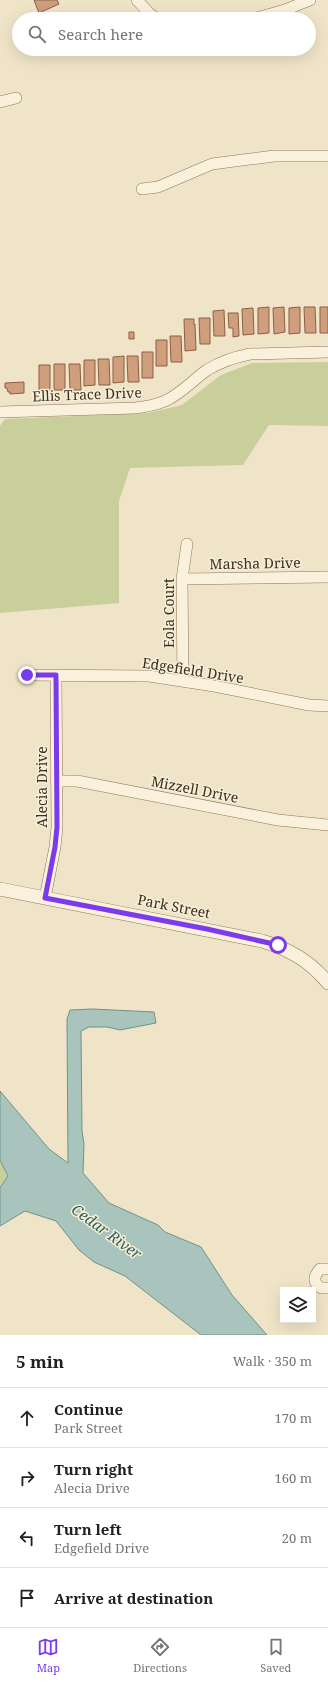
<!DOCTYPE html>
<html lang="en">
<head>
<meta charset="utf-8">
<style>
	:root { --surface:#fff; --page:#f6f6f6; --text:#202124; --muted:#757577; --line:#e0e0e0; --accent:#7c3aed }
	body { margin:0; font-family:"Noto Serif",serif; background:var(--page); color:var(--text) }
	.controls { position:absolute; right:12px; bottom:12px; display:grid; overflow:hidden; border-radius:0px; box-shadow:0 4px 16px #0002 }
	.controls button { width:36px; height:36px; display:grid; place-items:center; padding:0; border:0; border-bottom:1px solid var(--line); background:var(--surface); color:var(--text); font:20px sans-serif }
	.stop { position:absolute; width:12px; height:12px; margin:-9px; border:3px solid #7c3aed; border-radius:50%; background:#fff }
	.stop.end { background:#7c3aed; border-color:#fff; box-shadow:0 1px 4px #0008 }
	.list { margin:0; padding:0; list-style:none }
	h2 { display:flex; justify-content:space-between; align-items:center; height:52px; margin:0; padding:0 16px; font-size:17px }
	h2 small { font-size:13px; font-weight:400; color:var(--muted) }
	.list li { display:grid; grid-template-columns:26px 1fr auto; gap:12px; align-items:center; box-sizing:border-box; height:60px; padding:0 16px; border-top:1px solid var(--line) }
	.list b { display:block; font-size:15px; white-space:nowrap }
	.list p { margin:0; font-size:13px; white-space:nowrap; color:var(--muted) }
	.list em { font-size:13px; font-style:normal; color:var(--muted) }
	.icon { flex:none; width:22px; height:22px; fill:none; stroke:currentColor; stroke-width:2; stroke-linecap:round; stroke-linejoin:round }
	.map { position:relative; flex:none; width:328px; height:1335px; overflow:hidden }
	.search { position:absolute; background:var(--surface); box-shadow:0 4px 16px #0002; left:12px; right:12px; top:12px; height:44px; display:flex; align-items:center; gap:10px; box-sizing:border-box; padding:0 14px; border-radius:22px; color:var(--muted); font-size:15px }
	.sheet { height:292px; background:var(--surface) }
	nav { display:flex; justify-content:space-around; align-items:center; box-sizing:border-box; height:56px; border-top:1px solid var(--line); background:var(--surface); font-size:11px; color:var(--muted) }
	nav a { display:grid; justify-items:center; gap:2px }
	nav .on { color:var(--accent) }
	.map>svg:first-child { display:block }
</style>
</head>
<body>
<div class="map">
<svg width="328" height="1335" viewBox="0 0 328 1335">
	<rect width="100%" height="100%" fill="#f0e4c8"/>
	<!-- green -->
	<path fill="#c9cf9b" d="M328,362V426L269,425L243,465L130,468L119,501V603L0,613V426L5,419L148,413L182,405L221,375L252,363Z
		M0,1160L8,1176L0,1188Z"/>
	<!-- water -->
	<path fill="#a9c4bc" stroke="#6f938a" d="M93,1009L154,1012L156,1023L120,1030L107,1027H89L81,1031L82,1131L84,1144L83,1173L109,1203L158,1225L165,1232L201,1247L232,1295L267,1335H201L125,1276L94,1262L79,1250L56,1221L25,1211L0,1226V1188L8,1176L0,1160V1091L49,1149L68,1163L67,1019L70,1010Z"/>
	<!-- building -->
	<path fill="#cf9f7d" stroke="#8d5f41" d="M34,0H57L59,4L39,13Z
		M269,307V333L258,334V308Z
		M284,307L285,332L274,334L273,308Z
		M300,307V333L289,334V308Z
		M304,307H315L316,333H305Z
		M320,307H328V333H320Z
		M253,308L254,334L243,335L242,309Z
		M224,310L225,336H214L213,311Z
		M228,313H238L239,336L233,337V328H229Z
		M199,318H210V344H200Z
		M184,319H194V325L195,324L196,350L185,351Z
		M129,332H134V339H129Z
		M170,336H181L182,362H171Z
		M156,340H167V366H156Z
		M142,352H153V378H142Z
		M124,356V382L113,383V357Z
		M127,356H138L139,382H128Z
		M98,359H109L110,385H99Z
		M84,360H95V385L84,386Z
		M54,364H65V390H54Z
		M69,364H80L81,390H70Z
		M39,365H50V391H39Z
		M24,382V393L10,394V392H8L7,388H5V383Z"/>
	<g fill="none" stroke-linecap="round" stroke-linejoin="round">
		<!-- minor casing -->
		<g stroke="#8d765c" stroke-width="12">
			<path id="minor" d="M137,0L150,14L157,19
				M253,19L285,10L310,0
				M0,102L16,98
				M142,189L158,187L212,164L274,156H328
				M0,412L135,408C145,407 155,405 165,401C181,394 193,380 207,370C220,362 235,357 250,354L328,352
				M182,579L328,577
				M27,675L149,676L214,686L309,705L328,706
				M183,681L182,579L187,544
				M56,781H77L278,820L328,825
				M45,898L55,847L57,827L56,675
				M328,1269H320C314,1276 312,1282 321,1288H328"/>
		</g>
		<!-- tertiary casing -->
		<g stroke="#8d765c" stroke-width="14">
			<path id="tertiary" d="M0,889L262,941C289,949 310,961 328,983"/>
		</g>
		<!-- minor -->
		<use href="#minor" stroke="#faf1dc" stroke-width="11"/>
		<!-- tertiary -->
		<use href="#tertiary" stroke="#faf1dc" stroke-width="13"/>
	</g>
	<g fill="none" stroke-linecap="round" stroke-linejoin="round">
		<!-- route -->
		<path stroke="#7c3aed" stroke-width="5" d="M27,675H56L57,827L55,847L45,898L207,929L278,945"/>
	</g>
	<g text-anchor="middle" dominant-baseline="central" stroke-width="3" stroke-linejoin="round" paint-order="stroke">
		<!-- street labels -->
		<g font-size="14" fill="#3d2e20" stroke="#f7eed8">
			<text transform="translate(87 394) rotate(-2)">Ellis Trace Drive</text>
			<text transform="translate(255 563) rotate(-1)">Marsha Drive</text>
			<text transform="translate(168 613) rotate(-90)">Eola Court</text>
			<text transform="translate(193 670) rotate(9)">Edgefield Drive</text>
			<text transform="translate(41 787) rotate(-90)">Alecia Drive</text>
			<text transform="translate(195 789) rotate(11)">Mizzell Drive</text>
			<text transform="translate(174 906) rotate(11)">Park Street</text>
		</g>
		<!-- water labels -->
		<g font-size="15" font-style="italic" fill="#2f5d5a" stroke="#f7eed8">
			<text transform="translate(107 1231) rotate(36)">Cedar River</text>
		</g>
	</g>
</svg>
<div class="controls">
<button><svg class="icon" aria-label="layers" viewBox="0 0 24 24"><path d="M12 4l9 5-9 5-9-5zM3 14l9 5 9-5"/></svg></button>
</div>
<div class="stop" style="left:278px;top:945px"></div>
<div class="stop end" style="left:27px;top:675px"></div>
<div class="search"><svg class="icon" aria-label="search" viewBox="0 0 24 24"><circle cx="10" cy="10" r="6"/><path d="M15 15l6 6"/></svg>Search here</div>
</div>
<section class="sheet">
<h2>5 min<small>Walk · 350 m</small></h2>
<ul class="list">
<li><svg class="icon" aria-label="ahead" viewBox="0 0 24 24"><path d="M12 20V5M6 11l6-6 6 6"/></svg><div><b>Continue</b><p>Park Street</p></div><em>170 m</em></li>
<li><svg class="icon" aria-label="right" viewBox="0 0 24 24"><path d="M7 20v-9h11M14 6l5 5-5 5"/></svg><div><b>Turn right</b><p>Alecia Drive</p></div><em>160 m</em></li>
<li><svg class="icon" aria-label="left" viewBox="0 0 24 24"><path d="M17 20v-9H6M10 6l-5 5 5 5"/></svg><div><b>Turn left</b><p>Edgefield Drive</p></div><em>20 m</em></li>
<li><svg class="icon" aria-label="arrive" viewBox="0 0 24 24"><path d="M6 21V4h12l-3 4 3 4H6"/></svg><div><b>Arrive at destination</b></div></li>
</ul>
</section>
<nav>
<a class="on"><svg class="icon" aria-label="map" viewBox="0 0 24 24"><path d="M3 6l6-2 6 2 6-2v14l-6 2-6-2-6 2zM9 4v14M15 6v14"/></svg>Map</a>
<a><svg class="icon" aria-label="directions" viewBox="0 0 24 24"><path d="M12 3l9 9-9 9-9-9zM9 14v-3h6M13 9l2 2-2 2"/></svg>Directions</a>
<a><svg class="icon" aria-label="saved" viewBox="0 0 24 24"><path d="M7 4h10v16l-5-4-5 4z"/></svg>Saved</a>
</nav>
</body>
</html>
